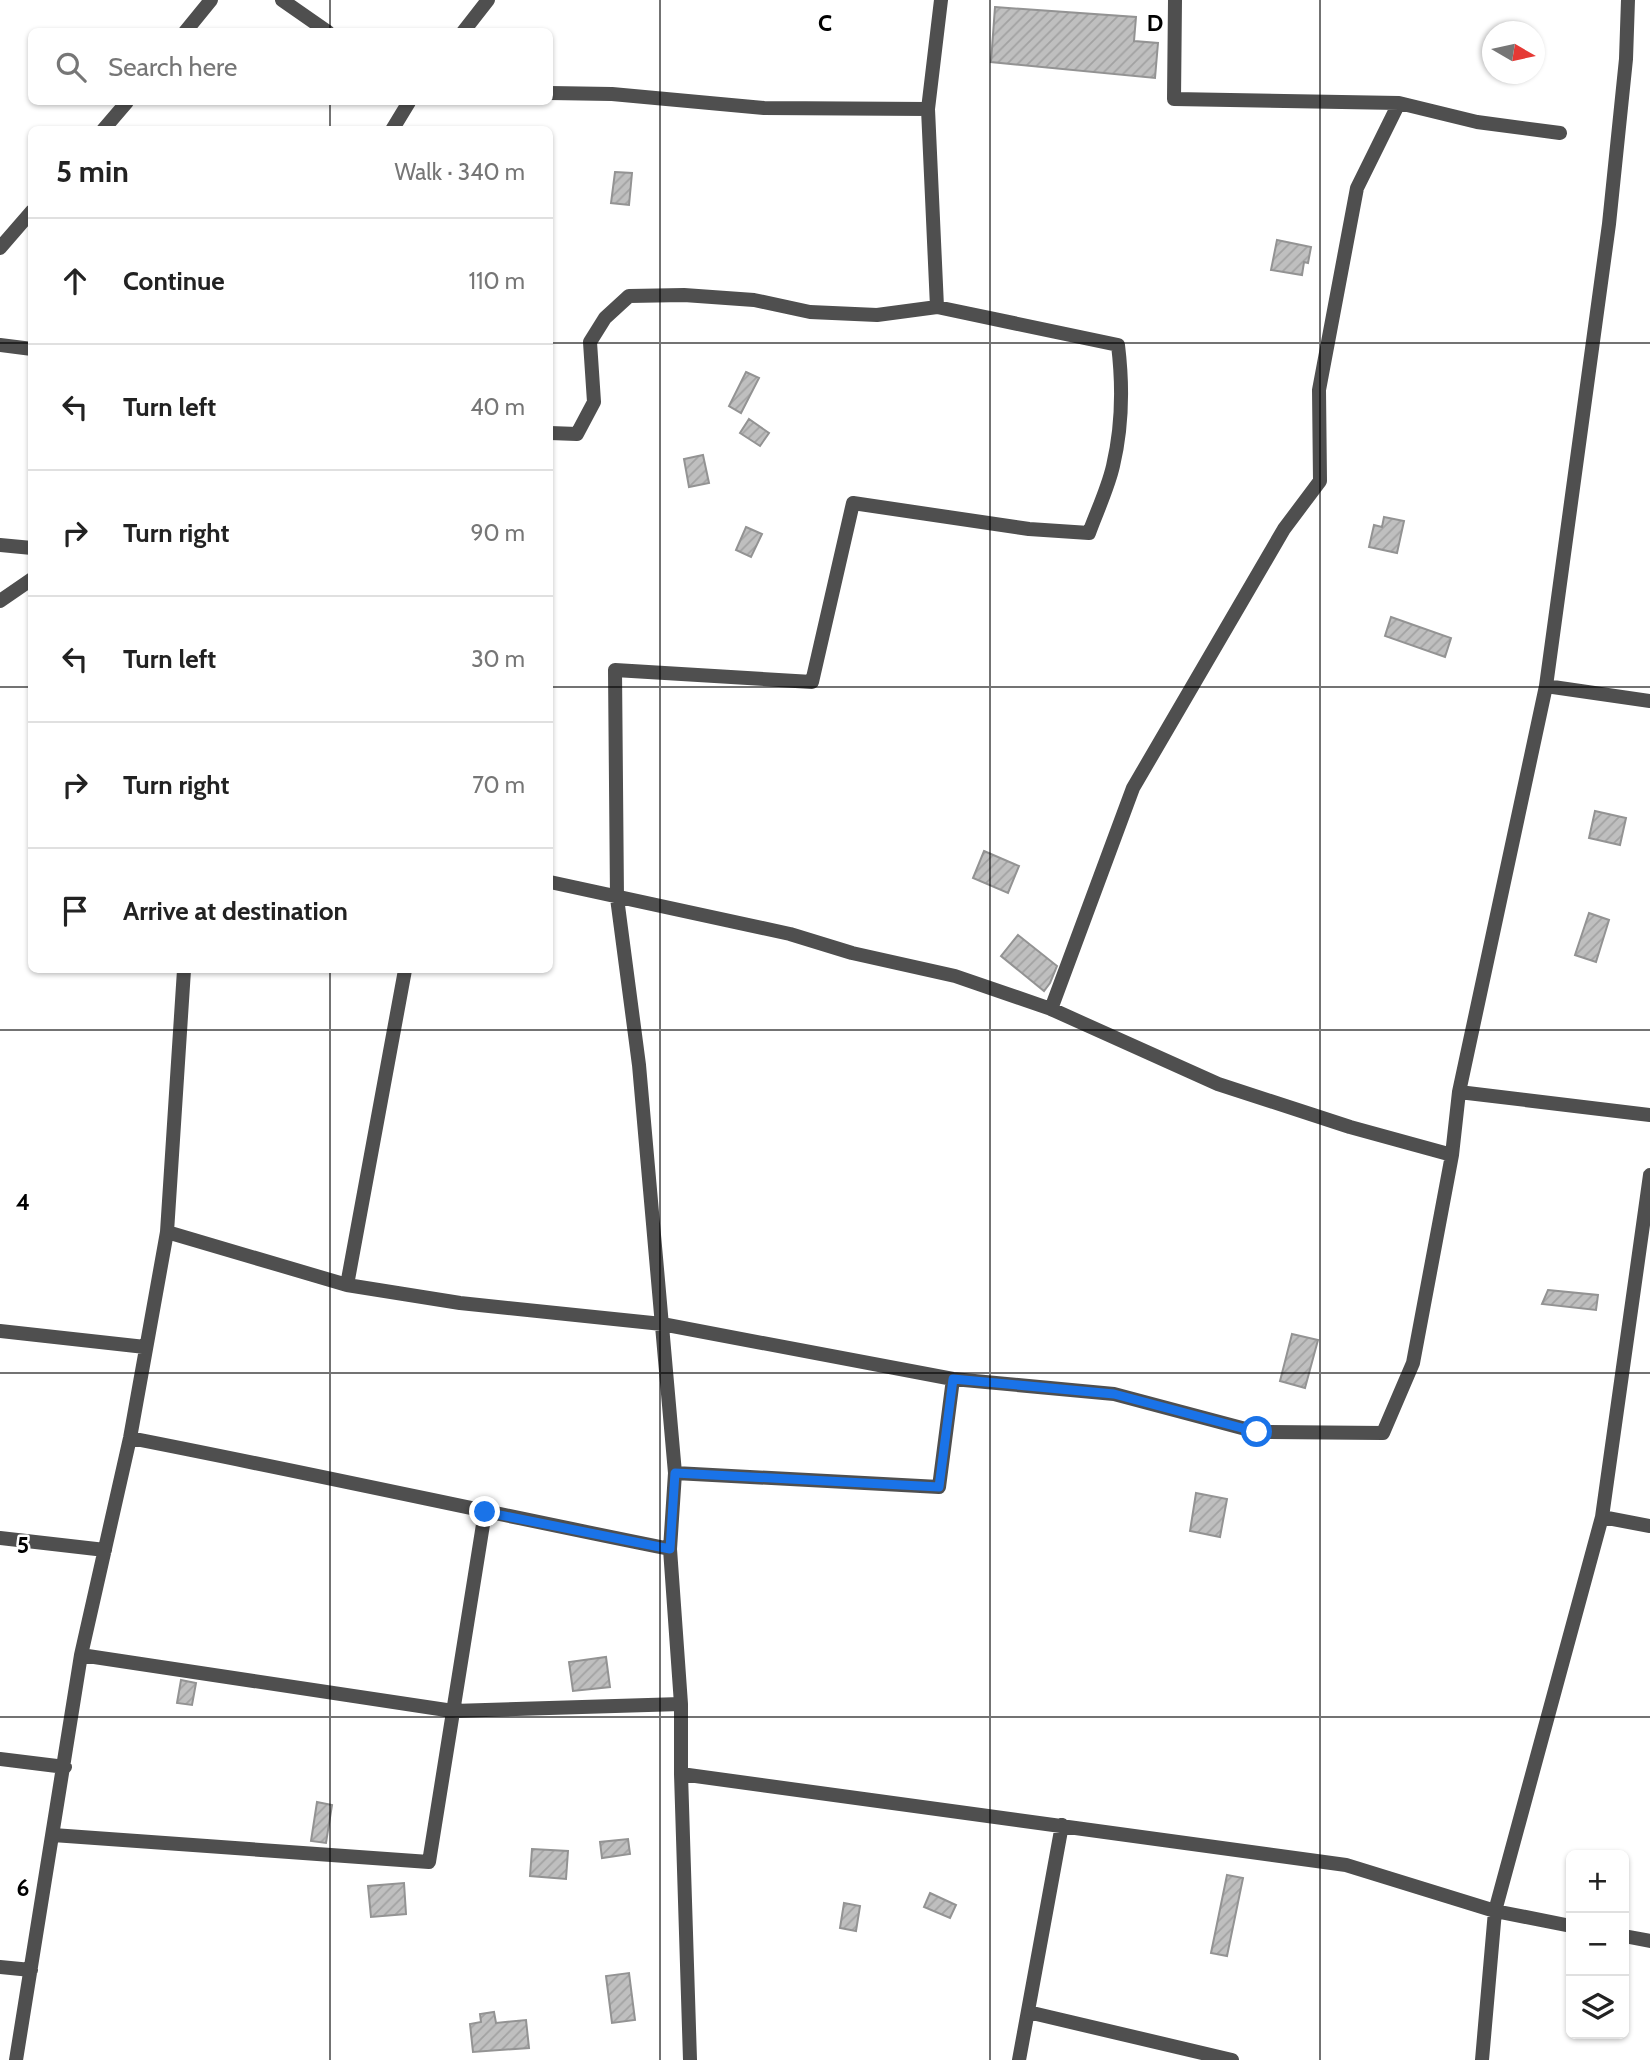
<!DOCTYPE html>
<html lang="en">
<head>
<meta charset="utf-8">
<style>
	:root { --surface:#fff; --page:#f2f2f2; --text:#222; --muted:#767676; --line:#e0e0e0 }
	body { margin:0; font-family:Cabin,sans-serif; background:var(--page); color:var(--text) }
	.controls { position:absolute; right:21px; bottom:21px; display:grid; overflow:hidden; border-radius:10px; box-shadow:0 2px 5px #0004 }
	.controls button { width:63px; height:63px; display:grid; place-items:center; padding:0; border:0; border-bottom:2px solid var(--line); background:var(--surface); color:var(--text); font:35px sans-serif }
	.compass { position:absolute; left:1482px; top:21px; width:63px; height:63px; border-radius:50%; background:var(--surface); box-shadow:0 2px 5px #0004; rotate:99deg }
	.stop { position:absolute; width:21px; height:21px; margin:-16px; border:5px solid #1a73e8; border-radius:50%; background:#fff }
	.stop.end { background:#1a73e8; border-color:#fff; box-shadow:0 2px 7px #0008 }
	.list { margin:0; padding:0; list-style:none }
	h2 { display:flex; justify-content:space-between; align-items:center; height:91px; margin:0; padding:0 28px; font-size:30px }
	h2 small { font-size:23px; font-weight:400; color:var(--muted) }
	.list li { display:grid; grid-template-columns:46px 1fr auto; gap:21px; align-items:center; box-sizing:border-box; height:126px; padding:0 28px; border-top:2px solid var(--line) }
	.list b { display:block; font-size:26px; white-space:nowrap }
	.list em { font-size:23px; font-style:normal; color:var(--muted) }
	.icon { flex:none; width:38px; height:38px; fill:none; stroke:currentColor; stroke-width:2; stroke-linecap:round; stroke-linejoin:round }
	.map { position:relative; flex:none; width:1650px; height:2060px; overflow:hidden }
	.search { position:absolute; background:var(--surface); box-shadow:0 2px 5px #0004; left:28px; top:28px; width:525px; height:77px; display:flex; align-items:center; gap:18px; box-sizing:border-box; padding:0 24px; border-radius:10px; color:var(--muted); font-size:26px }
	.panel { position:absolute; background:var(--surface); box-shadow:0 2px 5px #0004; left:28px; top:126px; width:525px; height:847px; border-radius:10px }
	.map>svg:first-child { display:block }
</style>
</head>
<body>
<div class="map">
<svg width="1650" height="2060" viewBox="0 0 1650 2060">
	<defs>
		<pattern id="building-hatch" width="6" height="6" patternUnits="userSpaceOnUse" patternTransform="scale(1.75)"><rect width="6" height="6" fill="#bfbfbf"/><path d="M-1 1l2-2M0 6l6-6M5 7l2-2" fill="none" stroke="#a2a2a2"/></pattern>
	</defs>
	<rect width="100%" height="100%" fill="#fff"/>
	<!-- building -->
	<path fill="url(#building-hatch)" stroke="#939393" stroke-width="2" d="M995,7L1136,17L1134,41L1158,43L1155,78L991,62Z
		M615,172L632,173L629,205L611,203Z
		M1277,240L1311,247L1308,263L1304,262L1302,275L1271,270Z
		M746,372L759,378L741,413L729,406Z
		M749,419L769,433L760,446L740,433Z
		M703,455L709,483L689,487L684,459Z
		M1384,517L1404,521L1397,553L1369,547L1374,525L1382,527Z
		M746,527L762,534L751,557L736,550Z
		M1391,617L1451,638L1445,657L1385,636Z
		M1595,811L1626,818L1620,845L1589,838Z
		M984,851L1019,866L1008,893L973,878Z
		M1589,913L1609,920L1596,962L1575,955Z
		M1018,935L1057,966L1050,983L1044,991L1001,956Z
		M1548,1290L1598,1295L1596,1310L1542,1304Z
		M1292,1334L1318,1340L1305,1388L1280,1381Z
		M1196,1493L1227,1499L1220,1537L1190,1531Z
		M606,1657L610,1687L573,1691L569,1662Z
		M181,1680L196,1683L192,1705L177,1703Z
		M317,1802L332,1805L326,1843L311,1841Z
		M628,1839L630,1854L602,1858L600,1842Z
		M532,1849L568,1851L566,1879L530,1876Z
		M1227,1875L1243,1878L1227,1956L1211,1953Z
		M404,1883L406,1914L371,1917L368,1886Z
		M930,1893L956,1905L950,1918L924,1907Z
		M844,1903L860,1906L856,1931L840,1928Z
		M629,1973L635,2020L612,2023L606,1976Z
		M494,2012L496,2023L526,2020L529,2048L473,2052L470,2024L481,2022L480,2014Z"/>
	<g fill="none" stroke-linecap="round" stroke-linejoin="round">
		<!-- minor -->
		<path stroke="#4f4f4f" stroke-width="14" d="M282,0L328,32
			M1175,0L1174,99L1399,103L1477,122L1560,133
			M185,32L211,0
			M463,32L488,0
			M550,93L612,94L764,108L928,109L937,307
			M928,109L941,0
			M103,130L127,102
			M392,130L409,102
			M0,248L32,211
			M0,345L32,349
			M550,433L577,434L594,402L590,342L605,318L629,296L684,295L754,300L810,312L877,315L937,307L1118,345C1123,386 1123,424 1113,466C1108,488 1097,511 1089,533L1029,529L853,503L812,682L615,670L617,898L639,1065L675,1473L670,1549L681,1704V1774L690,2060
			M0,545L32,548
			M0,601L32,579
			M1546,686L1650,701
			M550,882L790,934L852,953L955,976L1051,1009
			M1459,1092L1650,1115
			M1452,1155L1459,1092L1546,686L1609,224L1626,59L1628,0
			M167,1232L347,1285L405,970
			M347,1285L460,1303L662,1324L953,1379L1114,1394L1257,1432L1383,1433L1413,1363L1452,1155L1350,1127L1218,1084L1051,1009L1133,788L1284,529L1320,481L1319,390L1357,188L1399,103
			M0,1331L145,1347
			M130,1438C310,1473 490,1513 670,1549
			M675,1473L939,1487L953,1379
			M1602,1517L1650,1526
			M0,1538L105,1550
			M81,1655L453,1711L681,1704
			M0,1759L65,1767
			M681,1774L1346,1865L1495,1911L1571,1926
			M53,1835L429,1862L485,1512
			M1624,1936L1650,1941
			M0,1967L31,1970
			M1028,2012L1232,2060
			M16,2060L81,1655L130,1438L167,1232L184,970
			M1019,2060L1062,1825
			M1482,2060L1495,1911L1602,1517L1650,1175"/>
	</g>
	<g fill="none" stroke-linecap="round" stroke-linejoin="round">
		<!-- route -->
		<path stroke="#1a73e8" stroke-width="9" d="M485,1512L670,1549L675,1473L939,1487L953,1379L1114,1394L1257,1432"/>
	</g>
	<!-- grid -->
	<path fill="none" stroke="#000" stroke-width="2" stroke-opacity="0.55" d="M330,0V32M660,0V2060M990,0V2060M1320,0V2060M330,102V130M0,343H32M550,343H1650M0,687H32M550,687H1650M330,970V2060M0,1030H1650M0,1373H1650M0,1717H1650"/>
	<g font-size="23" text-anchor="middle" font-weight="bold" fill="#000" stroke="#fff" stroke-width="5" stroke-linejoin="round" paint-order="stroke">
		<text x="825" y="31">C</text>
		<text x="1155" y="31">D</text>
		<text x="23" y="1210">4</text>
		<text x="23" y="1553">5</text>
		<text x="23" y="1896">6</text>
	</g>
</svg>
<div class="controls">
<button>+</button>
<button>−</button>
<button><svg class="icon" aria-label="layers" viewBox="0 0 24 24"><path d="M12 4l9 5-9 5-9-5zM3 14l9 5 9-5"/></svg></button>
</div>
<svg class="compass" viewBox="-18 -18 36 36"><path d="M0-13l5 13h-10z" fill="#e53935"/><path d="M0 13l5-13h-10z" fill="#767676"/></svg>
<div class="stop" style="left:1257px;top:1432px"></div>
<div class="stop end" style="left:485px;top:1512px"></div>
<div class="search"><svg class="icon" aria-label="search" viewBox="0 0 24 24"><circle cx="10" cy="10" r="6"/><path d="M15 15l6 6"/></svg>Search here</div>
<section class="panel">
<h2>5 min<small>Walk · 340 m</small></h2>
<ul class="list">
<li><svg class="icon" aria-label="ahead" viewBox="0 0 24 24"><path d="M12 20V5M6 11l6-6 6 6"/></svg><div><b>Continue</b></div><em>110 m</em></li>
<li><svg class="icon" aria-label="left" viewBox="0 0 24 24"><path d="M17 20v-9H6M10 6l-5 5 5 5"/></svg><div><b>Turn left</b></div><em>40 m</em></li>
<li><svg class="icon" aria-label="right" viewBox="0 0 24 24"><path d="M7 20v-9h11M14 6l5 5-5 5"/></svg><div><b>Turn right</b></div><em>90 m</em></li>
<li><svg class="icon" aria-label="left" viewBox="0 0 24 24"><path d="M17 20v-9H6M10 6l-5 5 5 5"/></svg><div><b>Turn left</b></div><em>30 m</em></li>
<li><svg class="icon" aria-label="right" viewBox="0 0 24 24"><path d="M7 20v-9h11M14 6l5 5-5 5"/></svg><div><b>Turn right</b></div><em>70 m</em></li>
<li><svg class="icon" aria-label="arrive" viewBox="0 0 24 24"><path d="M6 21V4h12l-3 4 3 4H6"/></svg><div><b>Arrive at destination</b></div></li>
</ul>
</section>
</div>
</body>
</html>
